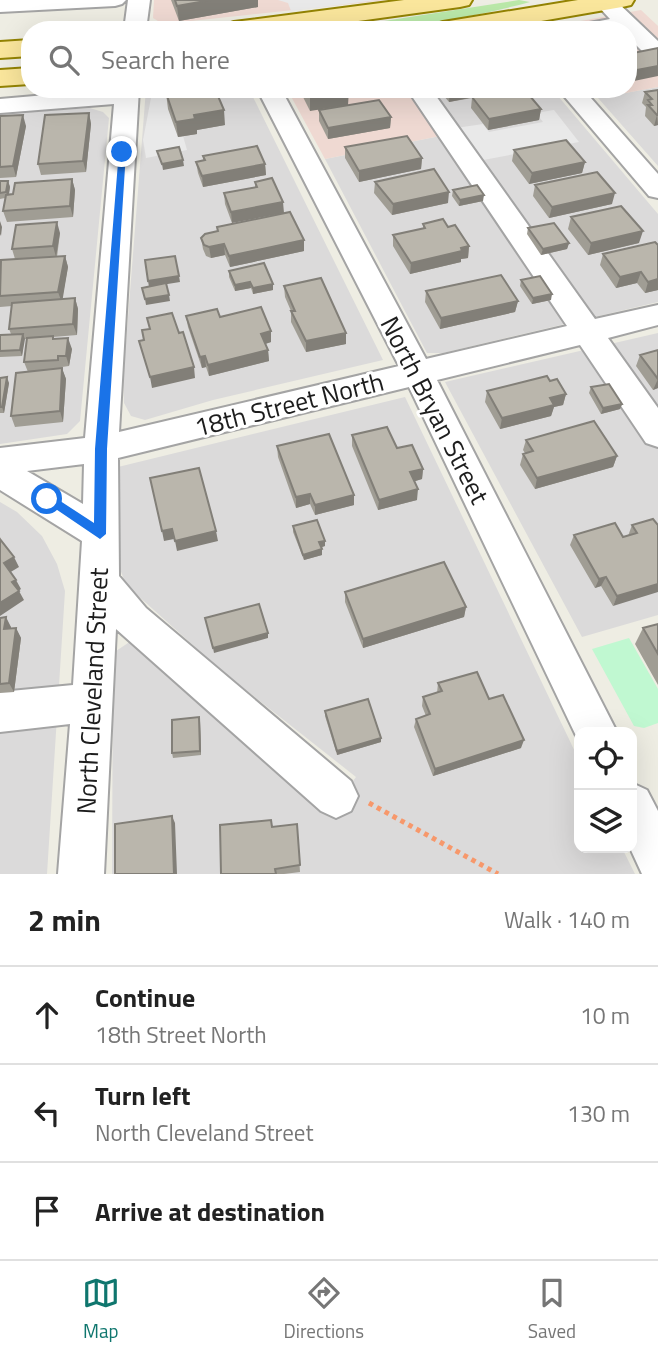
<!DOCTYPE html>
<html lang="en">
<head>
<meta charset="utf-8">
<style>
	:root { --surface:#fff; --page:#f2f2f2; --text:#222; --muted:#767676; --line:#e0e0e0; --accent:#0f766e }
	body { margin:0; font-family:"Titillium Web",sans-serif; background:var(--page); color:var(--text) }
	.controls { position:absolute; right:21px; bottom:21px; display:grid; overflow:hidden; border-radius:14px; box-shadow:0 7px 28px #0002 }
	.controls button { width:63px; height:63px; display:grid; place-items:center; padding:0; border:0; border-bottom:2px solid var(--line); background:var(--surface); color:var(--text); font:35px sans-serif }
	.stop { position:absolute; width:21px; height:21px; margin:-16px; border:5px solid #1a73e8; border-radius:50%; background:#fff }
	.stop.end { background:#1a73e8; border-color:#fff; box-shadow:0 2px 7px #0008 }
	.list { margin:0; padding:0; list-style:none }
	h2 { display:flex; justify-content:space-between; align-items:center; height:91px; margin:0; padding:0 28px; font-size:30px }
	h2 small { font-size:23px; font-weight:400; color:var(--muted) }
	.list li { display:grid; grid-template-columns:46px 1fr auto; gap:21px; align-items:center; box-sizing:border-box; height:98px; padding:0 28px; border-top:2px solid var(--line) }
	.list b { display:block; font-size:26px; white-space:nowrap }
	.list p { margin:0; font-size:23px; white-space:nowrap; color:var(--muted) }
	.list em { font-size:23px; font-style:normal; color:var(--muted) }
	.icon { flex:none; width:38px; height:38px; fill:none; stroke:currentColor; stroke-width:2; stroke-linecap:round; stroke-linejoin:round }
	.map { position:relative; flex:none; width:658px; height:874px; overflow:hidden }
	.search { position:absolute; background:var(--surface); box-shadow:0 7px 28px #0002; left:21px; right:21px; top:21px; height:77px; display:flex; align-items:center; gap:18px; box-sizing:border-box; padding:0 24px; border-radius:28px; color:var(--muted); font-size:26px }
	.sheet { height:385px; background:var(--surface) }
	nav { display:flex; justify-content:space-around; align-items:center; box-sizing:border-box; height:98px; border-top:2px solid var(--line); background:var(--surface); font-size:19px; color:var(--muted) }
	nav a { display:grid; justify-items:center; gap:4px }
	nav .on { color:var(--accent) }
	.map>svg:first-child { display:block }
</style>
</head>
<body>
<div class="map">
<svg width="658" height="874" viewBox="0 0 658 874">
	<rect width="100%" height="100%" fill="#eeede3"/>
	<!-- residential -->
	<path fill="#dbdada" d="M658,87V166L598,98Z
		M146,89H249L383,360L213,400L145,420L131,416L124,403L122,352L126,343Z
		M419,89H552L658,214V302L443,353H427L325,159L450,134Z
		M90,108L103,112L109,118L80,421L67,434L0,444V114Z
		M658,333V615L582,637L445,382Z
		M405,397L579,760V848H622L635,874H112L113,653L131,641L207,711L329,812L356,777L223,672L126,585L117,561L118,467Z
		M0,502L17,512L42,536L57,564L65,591L47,874H0Z"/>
	<!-- commercial -->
	<path fill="#efd9d2" d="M154,0H387L163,24L153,18Z
		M641,10L658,26V87L598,98L590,89H628V30L542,28Z
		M287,89H418L450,134L325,159Z"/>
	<!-- grass -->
	<path fill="#bae8a9" d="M519,0L530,2C463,20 396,30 326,30Z"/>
	<!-- park -->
	<path fill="#c0f8d1" d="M629,638L658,689V723L644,728L634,726L592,649Z"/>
	<!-- parking -->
	<path fill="#e9e9e9" d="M278,0H377L291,11L288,3Z
		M183,89L189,105L183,136L187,150L146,158L143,140L151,98L159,93Z
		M554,110L579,142L478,161L456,128L483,124L489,132L543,122L536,113Z"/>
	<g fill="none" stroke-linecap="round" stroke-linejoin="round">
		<!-- minor casing -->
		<g stroke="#a4a4a4" stroke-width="4">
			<path id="minor" d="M0,0H126L122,4L115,6L0,12Z
				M128,0H150L146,30H124Z
				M597,0H615L658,41V60L649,58L628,37V30H576L579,25L610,19L595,3Z
				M115,89H139L119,432L399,366L257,89H281L426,359L567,326L407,89H431L595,319L658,305V325L608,338L658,408V447L646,443L580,345L437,380L617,732H579V742L409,387L118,458L119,576L146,608L351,781L358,796L351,811L336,818L321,811L116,629L104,874H58L70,724L0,732V692L73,685L82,541L0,490V448L85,438L114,104L0,113V99ZM84,464L83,504L27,471Z
				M558,89H583L658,174V198L649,196Z
				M632,783L647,790L658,811V874H642L630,848Z"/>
		</g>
		<!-- major casing -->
		<g stroke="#938303" stroke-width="4">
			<path id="major" d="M404,0H472L469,5L460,7L293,30H221L225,25L234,22Z
				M578,0H634L631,5L622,7L489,30H430L434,25L443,22Z
				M30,40V56L0,58V42Z
				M30,68V84L0,86V70Z"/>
		</g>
		<!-- path -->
		<path stroke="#f7986b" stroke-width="5" stroke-dasharray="4.5 4.5" stroke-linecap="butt" d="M369,803L498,874"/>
		<!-- minor -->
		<use href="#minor" fill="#fff" fill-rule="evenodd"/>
		<!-- major -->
		<use href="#major" fill="#fae69c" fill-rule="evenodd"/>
	</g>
	<!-- wall -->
	<path fill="#a09d94" d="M171,0H258V7L179,21Z
		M628,48L633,53L658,48L634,81L628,75Z
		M299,89H348L310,111Z
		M432,89H475V96L488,94L485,89H524L541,109L539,120L488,130L471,108L472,98L449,102L443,95L437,96Z
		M658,90V125L654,126L645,116L646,107L642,103L645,92Z
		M166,93L225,125L197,130V134L178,137L168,109Z
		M319,110L391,117L390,128L328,139L319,121Z
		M89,113L91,124L86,172L41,175L38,164Z
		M0,116L26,126L16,177L0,178Z
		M345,147L422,158L421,169L359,182L345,158Z
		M514,150L585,162L582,173L529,184L512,161Z
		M203,156L265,164L266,175L203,187L198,173L196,162L203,161Z
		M272,178L232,223L225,204L224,193L255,187V182Z
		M72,179L75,190L73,217L7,222L3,211L5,198L0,199V181H8L10,187L9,195Z
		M375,182L448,203L392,215L374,193Z
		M535,185L612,204L549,218L533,196Z
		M453,190L483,201L459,206L452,196Z
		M571,217L639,243L588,255L568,229Z
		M423,224L448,227L469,246L468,258L461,259V262L410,274L393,246V235L423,228Z
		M217,227L304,240V251L230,267L225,255L211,258L206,256L203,249L201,238L217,231Z
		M528,228L569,243L567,249L541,255L527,234Z
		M60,233L57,257L65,256L68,267L62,299L75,298L78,309L77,335L53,337L54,339L72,349L69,366L62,367V369L66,379L63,422L15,427L11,416L28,372L24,362L27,339H24L22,356L0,357V335L11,334L9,329L12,306L0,307V264L15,259L12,249Z
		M658,245V290L645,293L637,283L616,288L600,265L603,254Z
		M229,271L273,290L253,294L251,288L235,291L229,277Z
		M521,280L551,300L532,304L520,286Z
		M284,286L346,344L306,352L291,322V311L285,297Z
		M426,291L518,301L515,312L440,329L425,302Z
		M186,316L220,317L271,331V342L265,344L268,350L269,361L209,376L206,367L202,368L188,327Z
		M658,350V388L653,390L636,366L640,355Z
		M0,378L9,383L4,413H0Z
		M591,387L622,404L620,409L601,414L589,393Z
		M487,391L566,394L563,405L554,407L551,416L500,429L485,402Z
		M352,435L397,448L423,469L422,479L415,481L417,500L378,510L352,446Z
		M526,440L617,456L613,467L535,489L520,465L523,454L525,453L523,450Z
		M277,446L354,505L315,515L310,504L296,508L278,457Z
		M653,519L613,606L601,586L595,588L570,545L574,535L623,537L628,536L632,525Z
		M293,526L325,541V546L321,547L322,555L304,560L293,532Z
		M345,592L466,607L464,617L363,648L345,602Z
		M0,618L11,627V629L16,628L21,638L14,692L0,693Z
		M658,624V685L635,644L643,628Z
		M438,683L489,699L521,748L433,776L414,727L416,719L426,716L422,706L423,697L437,693Z
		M325,711L381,738V742L337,755L325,716Z
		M199,717L200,721L201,755L173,758L172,753Z
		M297,824L300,872L284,874H221L273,827Z"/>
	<!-- shaded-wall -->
	<path fill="#827f78" d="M211,0H258V7L179,21L177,6Z
		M658,66V76L634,81L637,70Z
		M437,89H444L443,95L437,96Z
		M450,89H475L474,97L449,102Z
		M489,89H513L488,94Z
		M349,90L348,105L310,111V96Z
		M541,109L539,120L488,130L489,119Z
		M224,110L225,125L197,130V134L178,137L176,122L194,115Z
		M89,113L91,124L86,172L83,161Z
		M23,115L26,126L16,177L13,166Z
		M657,115L658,125L654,126Z
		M391,117L390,128L328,139V128Z
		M422,158L421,169L359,182V171Z
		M183,160L184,166L163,170L162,164Z
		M585,162L582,173L529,184L532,173Z
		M265,164L266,175L203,187L202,176Z
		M72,179L75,190L73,217L70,206Z
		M8,181L10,187L8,198L6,192Z
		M449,192L448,203L392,215L393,204Z
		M615,193L612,204L549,218L552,207Z
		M484,195L483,201L459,206L460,200Z
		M283,202L284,213L232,223L231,212Z
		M0,221L2,227L1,236L0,234Z
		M57,222L60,233L56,257L53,246Z
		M643,231L639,243L588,255L591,243Z
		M304,240V251L230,267L229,256Z
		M569,243L567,249L541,255L543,249Z
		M224,244L225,255L211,258L209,247Z
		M469,246L468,258L461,259V262L410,274L411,263Z
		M65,256L68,267L62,303L58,292Z
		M641,272L637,283L616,288L620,277Z
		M179,276L180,282L149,287L148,281Z
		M658,279V290L645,293L648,282Z
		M250,282L251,288L235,291V285Z
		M273,284V290L253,294V288Z
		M552,294L551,300L532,304L533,298Z
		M169,295L170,301L146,305L145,299Z
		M75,298L78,309L77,335L73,324Z
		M518,301L515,312L440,329L441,318Z
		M271,331V342L262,345L261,334Z
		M346,333V344L306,352V341Z
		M23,334L25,339L22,356L20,350Z
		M68,338L72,349L69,366L66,356Z
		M268,350L269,361L209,376L208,365Z
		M205,356L206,367L202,368L200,357Z
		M194,367L195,378L152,388L150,377Z
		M62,368L66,379L63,422L60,411Z
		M7,377L9,383L4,413L2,407Z
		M658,379V388L653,390Z
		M566,394L563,405L554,407L551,416L500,429L502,418L550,398Z
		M622,404L620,409L601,414L603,408Z
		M617,456L613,467L535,489L537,478Z
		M423,469L422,479L409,483L410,472Z
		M418,489L417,500L378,510L379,500Z
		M310,494V504L296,508V497Z
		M354,495V505L315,515V505Z
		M172,529L174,539L164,541L162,531Z
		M216,531L218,541L177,551L175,541Z
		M325,541V546L319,548V542Z
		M322,549V555L304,560L303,555Z
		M14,557L19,567L9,573L4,563Z
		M606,577L601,586L595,588L599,579Z
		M16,580L21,589L17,592L12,582Z
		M658,584V592L613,606L617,596Z
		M19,591L24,600L0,616V603Z
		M466,607L464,617L363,648V639Z
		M6,617L11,627L10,638L4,629Z
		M16,628L21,638L14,692L9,683Z
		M268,633V638L214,653L213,648Z
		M199,717L200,721L201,755L200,751Z
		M381,738V742L337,755V751Z
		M524,740L521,748L433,776L435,769Z
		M172,816L175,823L177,874H174Z"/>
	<!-- building -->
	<path fill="#bab6ac" stroke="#827f78" stroke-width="2" d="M175,0H211L177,6Z
		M658,48V66L637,70L628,61V54Z
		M192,89H215L224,110L194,115L195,119L176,122L166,93Z
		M306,89H348L349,90L310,96Z
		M512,89H524L541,109L489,119L472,97Z
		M658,90V115H657L648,105H652L648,100L652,99L645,92Z
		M379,100L391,117L328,128L319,110Z
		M89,113L83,161L38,164L45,115Z
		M23,115L13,166L0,167V116Z
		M407,136L422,158L359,171L345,147Z
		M566,140L585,162L532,173L514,150Z
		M257,146L265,164L202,176L196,162L205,160L203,156Z
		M179,147L183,160L162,164L157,151Z
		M434,169L449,192L393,204L375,182Z
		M597,172L615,193L552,207L535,185Z
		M272,178L283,202L231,212L224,193L257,187L255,182Z
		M72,179L70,206L3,211L6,195L13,194L15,183Z
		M0,181H8L6,192L0,193Z
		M477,185L484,195L460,200L453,190Z
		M621,206L643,231L591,243L571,217Z
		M290,212L304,240L229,256L224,244L209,247L204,245L201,238L205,234L218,231L217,227Z
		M443,219L448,227L455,225L469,246L461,248L462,251L411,263L393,235L425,228L423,224Z
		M57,222L53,246L12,249L16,225Z
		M554,223L569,243L543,249L528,228Z
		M655,242L658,245V279L648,282L641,272L620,277L603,254Z
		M65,256L58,292L0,296L1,260Z
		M175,256L179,276L148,281L145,260Z
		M264,263L273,284L253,288L250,282L235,285L229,271Z
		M501,275L518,301L441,318L426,291Z
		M540,276L552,294L533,298L521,280Z
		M321,278L346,333L306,341L291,311H295L284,286Z
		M166,283L169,295L145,299L142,288Z
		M75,298L73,324L9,329L12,303Z
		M261,307L271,331L261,334L268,350L208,365L205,356L200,357L186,316L217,309L220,317Z
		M172,313L179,333L183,332L194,367L150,377L139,341L144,340L142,330L150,329L147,318Z
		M23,334L20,350L0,351V335Z
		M53,336V339L68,338L66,356H58V360L24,362L27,338Z
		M658,350V379L640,355Z
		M62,368L60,411L11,416L16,373Z
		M547,376L550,381L557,379L566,394L550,398L554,405L502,418L487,391Z
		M7,377L2,407H0V378Z
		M609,384L622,404L603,408L591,387Z
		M594,421L617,456L537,478L523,454L533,451L526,440Z
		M387,427L397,448L412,445L423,469L410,472L418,489L379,500L352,435Z
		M329,434L354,495L315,505L310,494L296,497L277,446Z
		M199,468L216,531L175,541L172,529L162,531L150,478Z
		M653,519L658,525V584L617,596L606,577L599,579L574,535L615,523L623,537L637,533L632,525Z
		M317,520L325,541L319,542L322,549L303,555L293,526Z
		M0,539L14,557L4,563L16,580L12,582L19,591L0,603Z
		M444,562L466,607L363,639L345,592Z
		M259,604L268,633L213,648L205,618Z
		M6,617L4,629L16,628L9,683L0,684V618Z
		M658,624V654L643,628Z
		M477,672L489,699L503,695L524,740L435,769L416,719L430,714L423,697L442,691L438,683Z
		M368,699L381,738L337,751L325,711Z
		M199,717L200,751L172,753V720Z
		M172,816L174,874H115V824Z
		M271,820L272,827L297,824L300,865L275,869L276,874H221L220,825Z"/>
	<!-- route -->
	<path fill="#1a73e8" d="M119,150L126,152L107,449L106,534L100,539L41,499L42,495H51L94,523L95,449Z"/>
	<g text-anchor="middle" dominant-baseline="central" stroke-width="6" stroke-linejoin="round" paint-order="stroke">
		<!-- street labels -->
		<g font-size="26" fill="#1d1d1d" stroke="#fff">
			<text transform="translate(289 404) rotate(-14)">18th Street North</text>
			<text transform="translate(435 410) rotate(63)">North Bryan Street</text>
			<text transform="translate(92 691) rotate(-87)">North Cleveland Street</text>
		</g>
	</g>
</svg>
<div class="controls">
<button><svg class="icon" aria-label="locate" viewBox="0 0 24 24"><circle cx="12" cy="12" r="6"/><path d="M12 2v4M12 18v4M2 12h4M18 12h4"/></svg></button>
<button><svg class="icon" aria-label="layers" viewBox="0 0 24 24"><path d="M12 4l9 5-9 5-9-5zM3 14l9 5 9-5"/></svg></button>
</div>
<div class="stop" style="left:47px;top:499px"></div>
<div class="stop end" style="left:122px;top:152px"></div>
<div class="search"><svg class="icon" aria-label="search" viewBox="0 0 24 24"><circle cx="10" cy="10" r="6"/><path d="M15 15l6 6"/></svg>Search here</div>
</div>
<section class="sheet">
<h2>2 min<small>Walk · 140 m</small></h2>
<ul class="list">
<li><svg class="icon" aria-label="ahead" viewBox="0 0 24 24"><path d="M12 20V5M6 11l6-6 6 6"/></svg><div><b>Continue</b><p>18th Street North</p></div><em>10 m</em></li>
<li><svg class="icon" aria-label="left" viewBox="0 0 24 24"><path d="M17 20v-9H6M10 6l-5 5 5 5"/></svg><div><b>Turn left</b><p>North Cleveland Street</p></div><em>130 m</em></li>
<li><svg class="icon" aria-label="arrive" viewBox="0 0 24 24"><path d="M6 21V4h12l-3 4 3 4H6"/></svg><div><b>Arrive at destination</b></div></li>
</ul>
</section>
<nav>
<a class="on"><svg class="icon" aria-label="map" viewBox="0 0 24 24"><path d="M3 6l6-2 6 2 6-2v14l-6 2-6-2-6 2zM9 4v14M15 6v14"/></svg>Map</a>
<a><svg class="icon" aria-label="directions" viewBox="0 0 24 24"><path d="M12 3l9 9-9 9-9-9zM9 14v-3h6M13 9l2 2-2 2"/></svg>Directions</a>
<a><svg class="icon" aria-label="saved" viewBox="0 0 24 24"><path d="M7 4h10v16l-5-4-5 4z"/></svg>Saved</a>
</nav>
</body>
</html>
